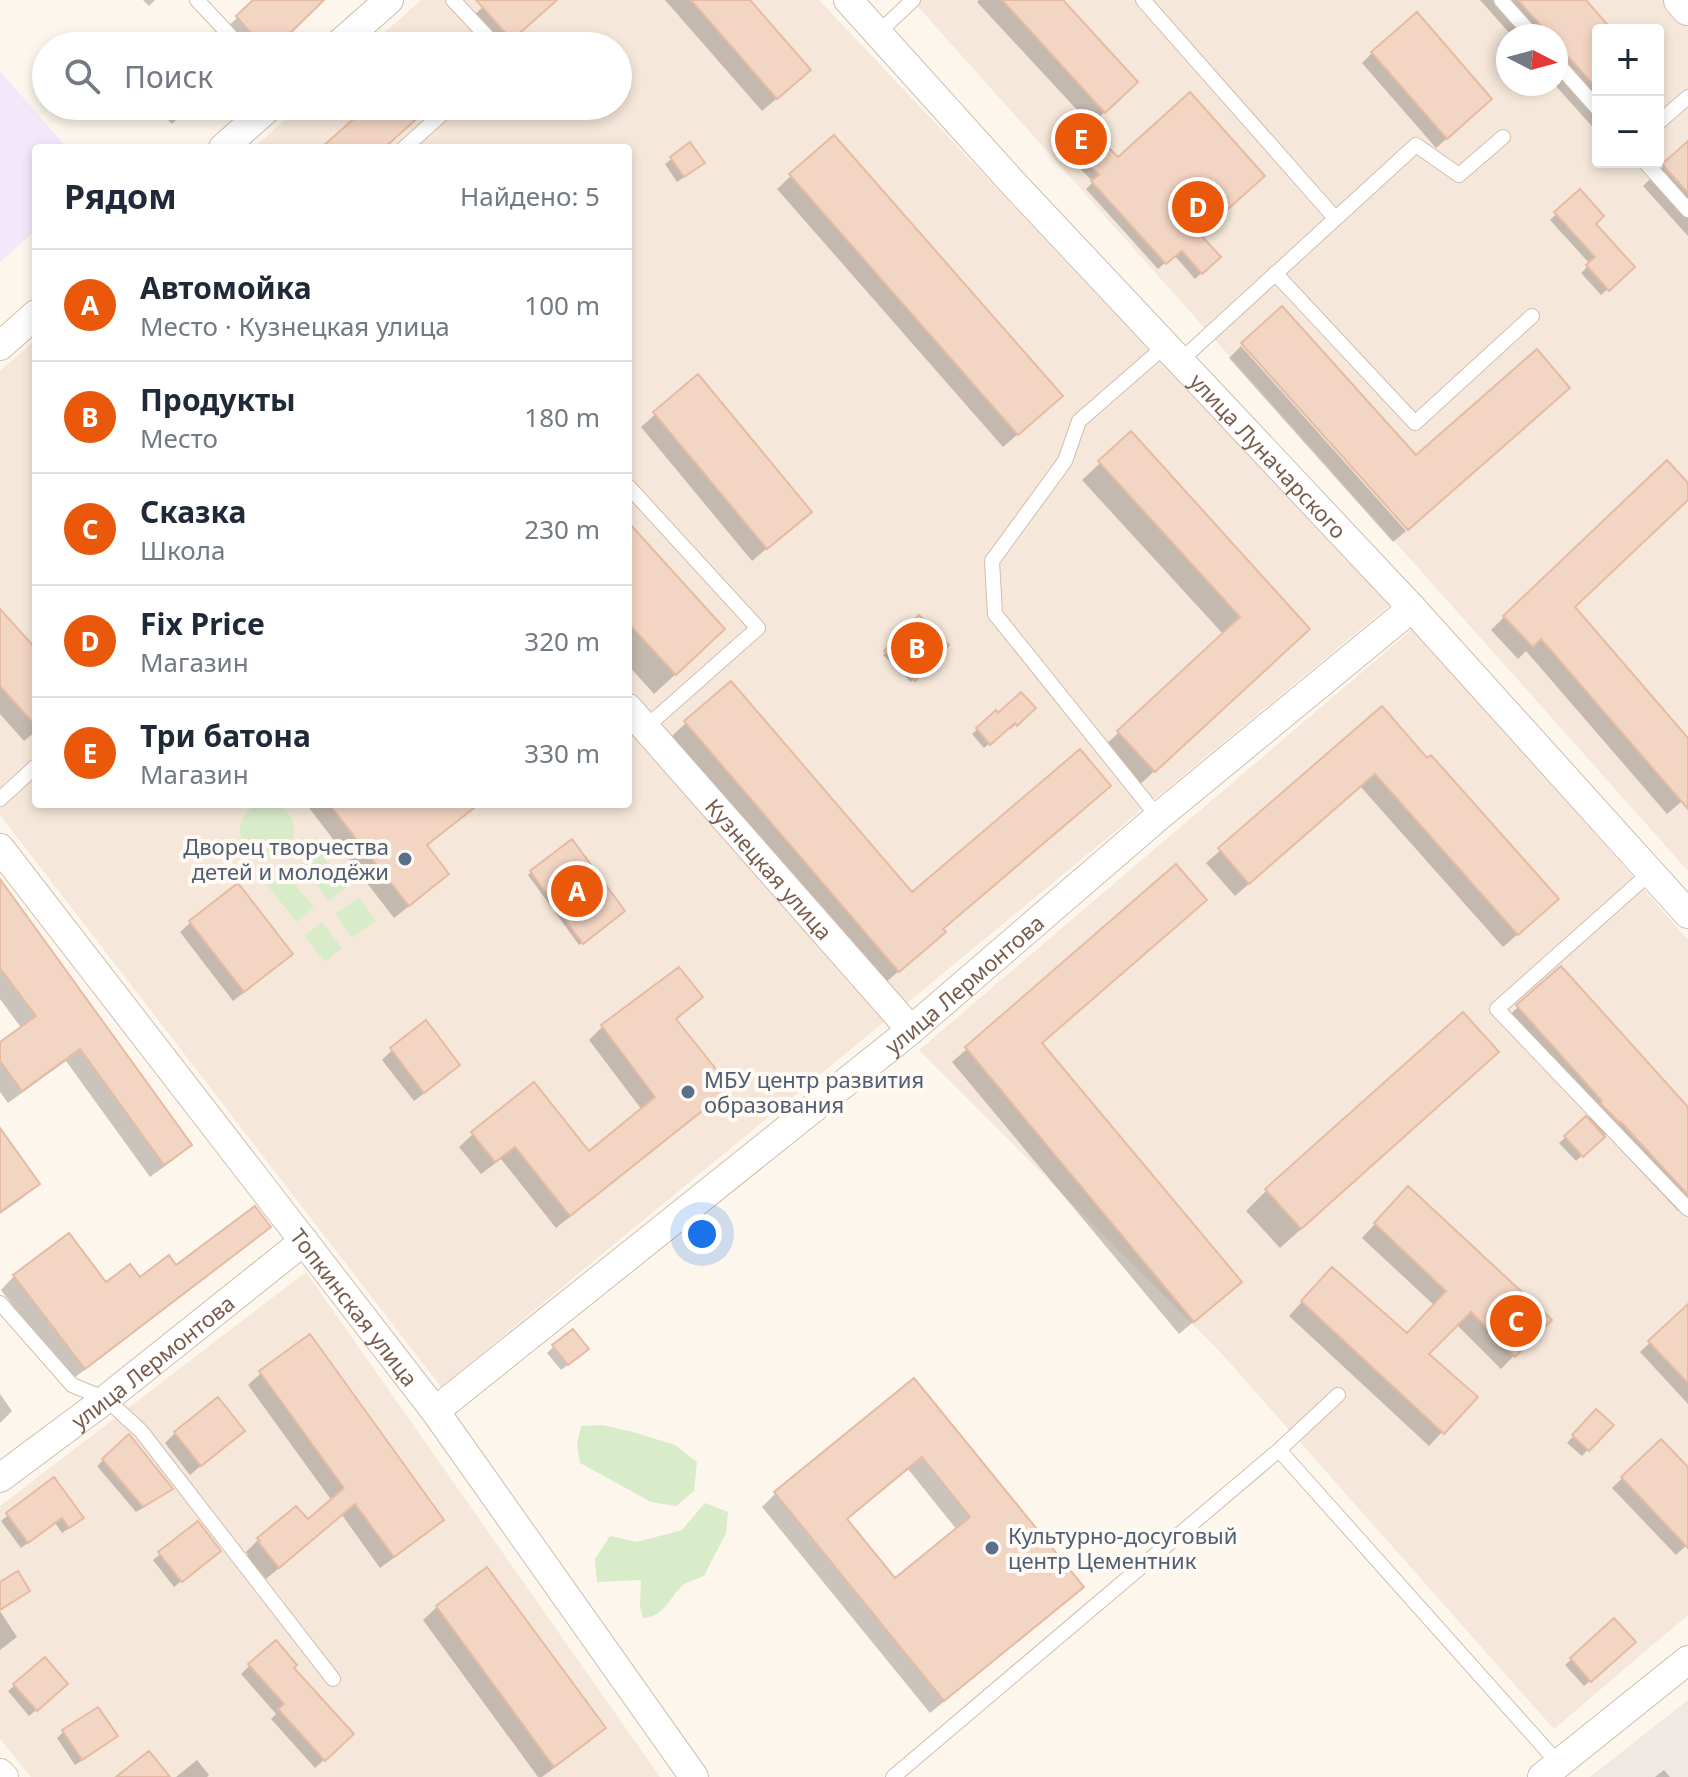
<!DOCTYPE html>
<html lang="ru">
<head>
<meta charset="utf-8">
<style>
	:root { --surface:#fff; --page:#f2f2f3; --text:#1f2937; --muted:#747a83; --line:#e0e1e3; --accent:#ea580c }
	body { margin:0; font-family:"Noto Sans",sans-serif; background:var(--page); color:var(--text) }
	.controls { position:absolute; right:24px; top:24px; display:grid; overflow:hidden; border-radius:8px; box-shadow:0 4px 12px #0003 }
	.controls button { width:72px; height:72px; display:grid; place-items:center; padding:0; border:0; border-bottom:2px solid var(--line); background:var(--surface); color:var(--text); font:40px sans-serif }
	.compass { position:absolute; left:1496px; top:24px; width:72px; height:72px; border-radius:50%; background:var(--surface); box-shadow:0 4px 12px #0003; rotate:96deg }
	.you { position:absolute; left:702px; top:1234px; width:28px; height:28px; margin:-20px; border:6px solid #fff; border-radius:50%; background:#1a73e8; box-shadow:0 0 0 12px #1a73e833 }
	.badge { display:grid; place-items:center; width:52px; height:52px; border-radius:50%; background:var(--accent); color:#fff; font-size:26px; font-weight:700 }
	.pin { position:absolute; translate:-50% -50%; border:4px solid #fff; box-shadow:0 2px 8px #0006 }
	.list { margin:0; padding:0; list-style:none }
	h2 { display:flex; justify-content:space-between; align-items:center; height:104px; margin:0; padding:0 32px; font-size:34px }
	h2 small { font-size:26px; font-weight:400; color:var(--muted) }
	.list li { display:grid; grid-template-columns:52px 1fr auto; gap:24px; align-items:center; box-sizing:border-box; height:112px; padding:0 32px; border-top:2px solid var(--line) }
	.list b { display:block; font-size:30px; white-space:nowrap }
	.list p { margin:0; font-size:26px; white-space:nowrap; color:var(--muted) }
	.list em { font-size:26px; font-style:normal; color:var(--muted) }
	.icon { flex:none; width:44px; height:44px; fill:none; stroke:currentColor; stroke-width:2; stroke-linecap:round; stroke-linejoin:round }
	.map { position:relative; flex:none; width:1688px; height:1777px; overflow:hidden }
	.search { position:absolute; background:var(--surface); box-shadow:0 4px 12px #0003; left:32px; top:32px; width:600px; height:88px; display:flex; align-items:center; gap:20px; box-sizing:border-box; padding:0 28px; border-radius:44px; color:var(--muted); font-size:30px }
	.panel { position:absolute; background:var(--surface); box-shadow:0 4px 12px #0003; left:32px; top:144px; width:600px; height:664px; border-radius:8px }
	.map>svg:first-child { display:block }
</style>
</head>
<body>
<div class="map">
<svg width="1688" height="1777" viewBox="0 0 1688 1777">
	<rect width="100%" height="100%" fill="#fdf6ec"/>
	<!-- residential -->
	<path fill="#f5e8da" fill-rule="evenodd" d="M421,0H819L1390,605L441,1387L0,815V371L36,339V804H628V148H253L301,106H618V46H369Z
		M912,0H1688V871L1046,150ZM1598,30H1658V162H1598ZM1508,36H1556V84H1508Z
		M1415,627L1688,940V1615L1554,1729L1221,1353L919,1050Z
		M306,1272L660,1777H31L0,1739V1506Z"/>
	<!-- industrial -->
	<path fill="#efe9e4" d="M1688,1700V1777H1590Z"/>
	<!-- education -->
	<path fill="#f3e8fa" d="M0,71L67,148H36V230L0,262Z"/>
	<!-- green -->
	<path fill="#d8ecc9" d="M240 830a27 27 0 1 1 54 0a27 27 0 1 1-54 0Z
		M319,850L347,887L329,901L300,864Z
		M283,871L314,907L297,922L267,885Z
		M359,897L376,921L352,938L335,914Z
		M322,922L342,948L325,962L304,936Z
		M602,1425L633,1432L675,1445L697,1462L694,1491L676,1506L651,1502L580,1463L577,1445L581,1426Z
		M705,1503L728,1512L726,1533L704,1576C695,1580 685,1582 679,1589C667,1602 663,1617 643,1618L640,1606L641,1580L597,1582L595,1559L610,1536L637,1542L682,1530Z"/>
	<!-- shadow -->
	<path fill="#0003" fill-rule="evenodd" d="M143,0H155L149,6Z
		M256,0H321L274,46H237L223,31Z
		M490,0H556L504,46H492L469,20Z
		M665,0H748L795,83L762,111Z
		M979,0H1060L1122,96L1091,125L977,2Z
		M1480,0H1583L1610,30H1598V133L1554,84H1556V36H1512Z
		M186,32L200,46H172Z
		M1372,53L1480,109L1436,148L1362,63Z
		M154,106H191L172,124Z
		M1081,122L1198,235L1218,257L1195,279L1174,255L1158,269L1086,189L1093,182L1058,145Z
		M1688,143V236L1643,186Z
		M689,145L696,169L677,182L665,164Z
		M791,176L1047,409L1003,447L777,189Z
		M1580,192L1593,224L1632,267L1601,295L1581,273L1590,264L1550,220Z
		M1241,346L1406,531L1393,542L1229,358Z
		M697,377L810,512L752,561L641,427Z
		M1131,434L1290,647L1136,788L1101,749L1224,635L1082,480Z
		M1688,486V497L1572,607L1688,741V796L1667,814L1526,651L1518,659L1491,630L1504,617Z
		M628,525L703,649L654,694L628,665Z
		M0,612L36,652V731L24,741L0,714Z
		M919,618L946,645L911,682L883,655Z
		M1033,708L1011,729L1009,726L984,748L972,734L995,713L998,716Z
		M1382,708L1543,912L1503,947L1360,786L1235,896L1206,863Z
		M686,723L911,895L941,930L929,945L884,984L672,736Z
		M306,804H480L426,846L447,874L433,887L394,918Z
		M572,842L622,911L579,945L528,875Z
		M1176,867L1040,1044L1225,1295L1179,1334L952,1062Z
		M0,883L190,1144L176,1158L150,1177L66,1061L8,1103L0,1092V1045L22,1029L0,999Z
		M238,886L291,954L281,964L233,1001L180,932L190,923Z
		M1561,968L1688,1110V1202L1678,1211L1606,1134L1576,1161L1559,1143L1590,1116L1504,1020Z
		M678,970L700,997L675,1020L728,1087L715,1101L556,1228L501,1159L481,1174L459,1147L473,1134L589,1154L642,1110L589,1040L602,1027Z
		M392,1050L458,1065L448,1075L414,1101L382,1060Z
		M1476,1072L1280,1248L1246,1211L1267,1190Z
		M0,1131L37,1183L24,1197L0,1214Z
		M1395,1202L1549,1320L1501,1369L1456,1324L1426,1354L1475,1397L1429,1446L1289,1316L1319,1283L1407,1335L1434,1305L1362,1238Z
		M269,1227L255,1240L70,1381L1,1290L14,1276L106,1285L139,1280L176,1268Z
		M1688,1306V1404L1640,1352Z
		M554,1346L580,1355L561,1370L547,1353Z
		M261,1373L442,1520L429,1532L380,1568L342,1515L266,1579L247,1556L248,1555L246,1552L259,1539L307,1522L332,1501L248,1385Z
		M914,1381L1081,1587L1068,1601L930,1713L762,1507L776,1493ZM908,1469L957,1530L894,1581L845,1520Z
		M0,1394L12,1411L0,1423Z
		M1596,1412L1611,1425L1582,1456L1567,1443Z
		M242,1431L190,1475L165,1443L175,1433Z
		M129,1437L171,1489L164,1495L136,1512L97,1466Z
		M1661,1441L1688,1470V1544L1676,1555L1612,1488Z
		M53,1480L75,1524L62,1533L55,1523L21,1548L1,1521Z
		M197,1524L212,1557L174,1587L153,1560Z
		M437,1607L603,1728L589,1742L542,1777H538L423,1620Z
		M0,1611L17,1637L0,1650Z
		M1614,1621L1627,1648L1584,1686L1565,1665Z
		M250,1665L292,1668L343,1743L315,1768L271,1719L276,1714L241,1674Z
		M15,1685L59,1691L29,1716L8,1691Z
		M63,1732L115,1736L109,1742L75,1765L57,1738Z
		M197,1760L209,1775L207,1777H176Z
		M1664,1770L1670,1777H1655Z"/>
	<!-- building -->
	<path fill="#f3d5c3" stroke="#e6bba3" stroke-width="2" fill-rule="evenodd" d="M253,0H324L277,46H262L236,16Z
		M476,0H557L512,40Z
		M691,0H750L811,70L777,99Z
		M1002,0H1063L1138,82L1105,113Z
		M1518,0H1586L1612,30H1598V90L1556,43V36H1550Z
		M1417,12L1492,99L1447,139L1371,52Z
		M1190,92L1265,176L1200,234L1221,257L1202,274L1182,251L1166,264L1091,181L1099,175L1063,138L1081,120L1118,157Z
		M368,106H431L384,148H321Z
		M834,135L1063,396L1018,435L789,174Z
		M1688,141V193L1662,164Z
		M690,142L705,163L684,177L670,157Z
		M1580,189L1604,216L1596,224L1635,267L1609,291L1586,265L1595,257L1554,212Z
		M1282,306L1416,455L1537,349L1570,388L1408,530L1241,343Z
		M698,374L812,512L767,549L653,412Z
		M1131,431L1310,629L1155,772L1117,731L1240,617L1098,461Z
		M1667,460L1688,483V500L1575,607L1688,738V809L1541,639L1533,647L1503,616Z
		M628,522L725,629L676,675L628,623Z
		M0,609L36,649V726L0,686Z
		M919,615L949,645L915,681L884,651Z
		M731,681L912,892L1080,749L1111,786L943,929L946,932L899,972L684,721Z
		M1021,692L1036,708L1017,726L1015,723L990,745L976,728L996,710L998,713Z
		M1382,706L1427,758L1431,755L1559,899L1518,935L1375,774L1249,884L1218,848Z
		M329,804H479L427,845L449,874L409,906Z
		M572,839L625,911L583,944L530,871Z
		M1176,864L1207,900L1042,1043L1242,1282L1194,1322L965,1047Z
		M0,879L192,1145L164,1165L80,1049L22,1091L0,1061V1042L36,1016L0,968Z
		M238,883L293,954L244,992L189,921Z
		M1561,966L1688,1107V1195L1621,1122L1620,1123L1600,1103L1602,1101L1516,1005Z
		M679,967L703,997L676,1019L731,1088L570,1216L515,1147L495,1162L471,1132L534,1082L589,1151L655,1097L601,1025Z
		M1463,1012L1499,1052L1301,1229L1265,1189Z
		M426,1020L460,1065L424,1093L390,1048Z
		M1586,1116L1605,1137L1583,1157L1564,1136Z
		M0,1128L40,1184L0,1212Z
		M1408,1186L1552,1320L1515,1357L1471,1312L1429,1354L1478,1397L1444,1434L1301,1301L1332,1267L1407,1333L1446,1291L1374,1223Z
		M255,1206L271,1227L85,1369L13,1275L69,1233L106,1282L130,1264L140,1277L169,1255L176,1265Z
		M1688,1304V1383L1648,1341Z
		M573,1329L589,1349L568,1365L552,1345Z
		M310,1334L444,1520L394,1557L355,1504L279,1568L258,1542L260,1541L257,1538L296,1506L308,1519L344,1488L259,1371Z
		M914,1378L1084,1587L944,1701L774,1492ZM922,1457L970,1517L895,1578L847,1519Z
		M218,1397L245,1431L201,1466L174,1432Z
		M1596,1409L1614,1425L1589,1451L1572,1435Z
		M129,1434L173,1489L143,1507L102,1459Z
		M1661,1439L1688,1467V1548L1621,1477Z
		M54,1477L84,1518L69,1528L62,1518L28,1543L6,1513Z
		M198,1521L221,1551L182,1582L158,1552Z
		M487,1567L606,1728L554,1767L436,1606Z
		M18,1571L30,1591L0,1610V1582Z
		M1614,1618L1636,1642L1591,1682L1570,1658Z
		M276,1640L297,1665L294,1668L354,1734L325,1761L278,1709L284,1704L248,1664Z
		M45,1657L68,1684L37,1711L13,1684Z
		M98,1707L118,1736L82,1760L62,1730Z
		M149,1751L170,1777H116Z"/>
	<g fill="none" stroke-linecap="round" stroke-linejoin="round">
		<!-- service casing -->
		<g stroke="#d1beb0" stroke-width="16">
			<path id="service" d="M197,0L240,46
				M453,0L496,46
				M1143,0L1335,218
				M1501,0L1533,36
				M878,33L913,0
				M1556,62L1598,109
				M1658,123L1688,97
				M404,148L451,106
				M1645,162L1688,210
				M1275,273L1415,423L1532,316
				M1180,361L1416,145L1459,175L1503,137
				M628,486L758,628L645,728
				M0,799L36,766
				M1158,817L995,614L992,561L1065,461L1079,421L1165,346
				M1651,872L1497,1009L1688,1209
				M0,1303L72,1385L106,1399L141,1431L333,1679
				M1279,1450L1338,1395
				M893,1777L1279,1450L1559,1764"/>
		</g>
		<!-- minor casing -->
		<g stroke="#d1beb0" stroke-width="30">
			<g id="minor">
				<path id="s1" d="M848,0L1011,181L1412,608L1688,914"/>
				<path d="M337,46L389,0"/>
				<path d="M223,148L270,106"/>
				<path d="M0,346L36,314"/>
				<path id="s2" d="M628,708L911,1030"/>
				<path id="s3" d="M0,848L435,1411L694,1777"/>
				<path id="s4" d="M435,1411L911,1030L1158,817L1412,608"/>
				<path id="s5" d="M0,1478L106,1399L304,1241"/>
				<path d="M0,1773L4,1777"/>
				<path d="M1542,1777L1688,1660"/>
			</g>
		</g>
		<!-- tertiary casing -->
		<g stroke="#d1beb0" stroke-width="36">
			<path id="tertiary" d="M1681,0L1688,8"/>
		</g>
		<!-- service -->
		<use href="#service" stroke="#fff" stroke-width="14"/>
		<!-- minor -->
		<use href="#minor" stroke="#fff" stroke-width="28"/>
		<!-- tertiary -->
		<use href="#tertiary" stroke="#fff" stroke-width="34"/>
	</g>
	<!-- markers -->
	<g fill="#5c6f8a" stroke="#fffaf3" stroke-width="3">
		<circle cx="405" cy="859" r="8"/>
		<circle cx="688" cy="1092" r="8"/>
		<circle cx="992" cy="1548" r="8"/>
	</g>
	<g text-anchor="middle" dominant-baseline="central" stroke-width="8" stroke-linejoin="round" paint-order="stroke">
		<!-- street labels -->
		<g font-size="22" fill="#7a5c4d" stroke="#fffaf3">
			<text stroke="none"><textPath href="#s1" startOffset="620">улица Луначарского</textPath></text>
			<text stroke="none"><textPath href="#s2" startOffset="214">Кузнецкая улица</textPath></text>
			<text stroke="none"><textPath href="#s4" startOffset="680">улица Лермонтова</textPath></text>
			<text stroke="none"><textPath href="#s3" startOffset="580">Топкинская улица</textPath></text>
			<text stroke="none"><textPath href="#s5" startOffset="192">улица Лермонтова</textPath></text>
		</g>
		<!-- service labels -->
		<g font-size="22" fill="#4e5e75" stroke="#fffaf3" text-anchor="start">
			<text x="389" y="846" text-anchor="end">Дворец творчества<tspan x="389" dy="25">детей и молодёжи</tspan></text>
			<text x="704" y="1079">МБУ центр развития<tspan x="704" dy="25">образования</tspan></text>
			<text x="1008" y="1535">Культурно-досуговый<tspan x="1008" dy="25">центр Цементник</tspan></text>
		</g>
	</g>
</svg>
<div class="controls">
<button>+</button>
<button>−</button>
</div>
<svg class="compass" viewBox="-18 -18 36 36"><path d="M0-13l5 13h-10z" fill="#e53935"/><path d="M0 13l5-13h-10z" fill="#747a83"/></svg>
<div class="you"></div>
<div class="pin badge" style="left:577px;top:891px">A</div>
<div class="pin badge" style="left:917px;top:648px">B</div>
<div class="pin badge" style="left:1516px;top:1321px">C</div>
<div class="pin badge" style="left:1198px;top:207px">D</div>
<div class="pin badge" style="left:1081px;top:139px">E</div>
<div class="search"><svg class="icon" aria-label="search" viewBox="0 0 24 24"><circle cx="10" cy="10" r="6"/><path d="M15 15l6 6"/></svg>Поиск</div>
<section class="panel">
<h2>Рядом<small>Найдено: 5</small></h2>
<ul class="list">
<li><span class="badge">A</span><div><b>Автомойка</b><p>Место · Кузнецкая улица</p></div><em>100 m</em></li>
<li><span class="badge">B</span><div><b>Продукты</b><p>Место</p></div><em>180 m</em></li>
<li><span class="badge">C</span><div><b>Сказка</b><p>Школа</p></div><em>230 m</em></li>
<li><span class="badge">D</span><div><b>Fix Price</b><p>Магазин</p></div><em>320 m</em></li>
<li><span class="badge">E</span><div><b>Три батона</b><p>Магазин</p></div><em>330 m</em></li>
</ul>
</section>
</div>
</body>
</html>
